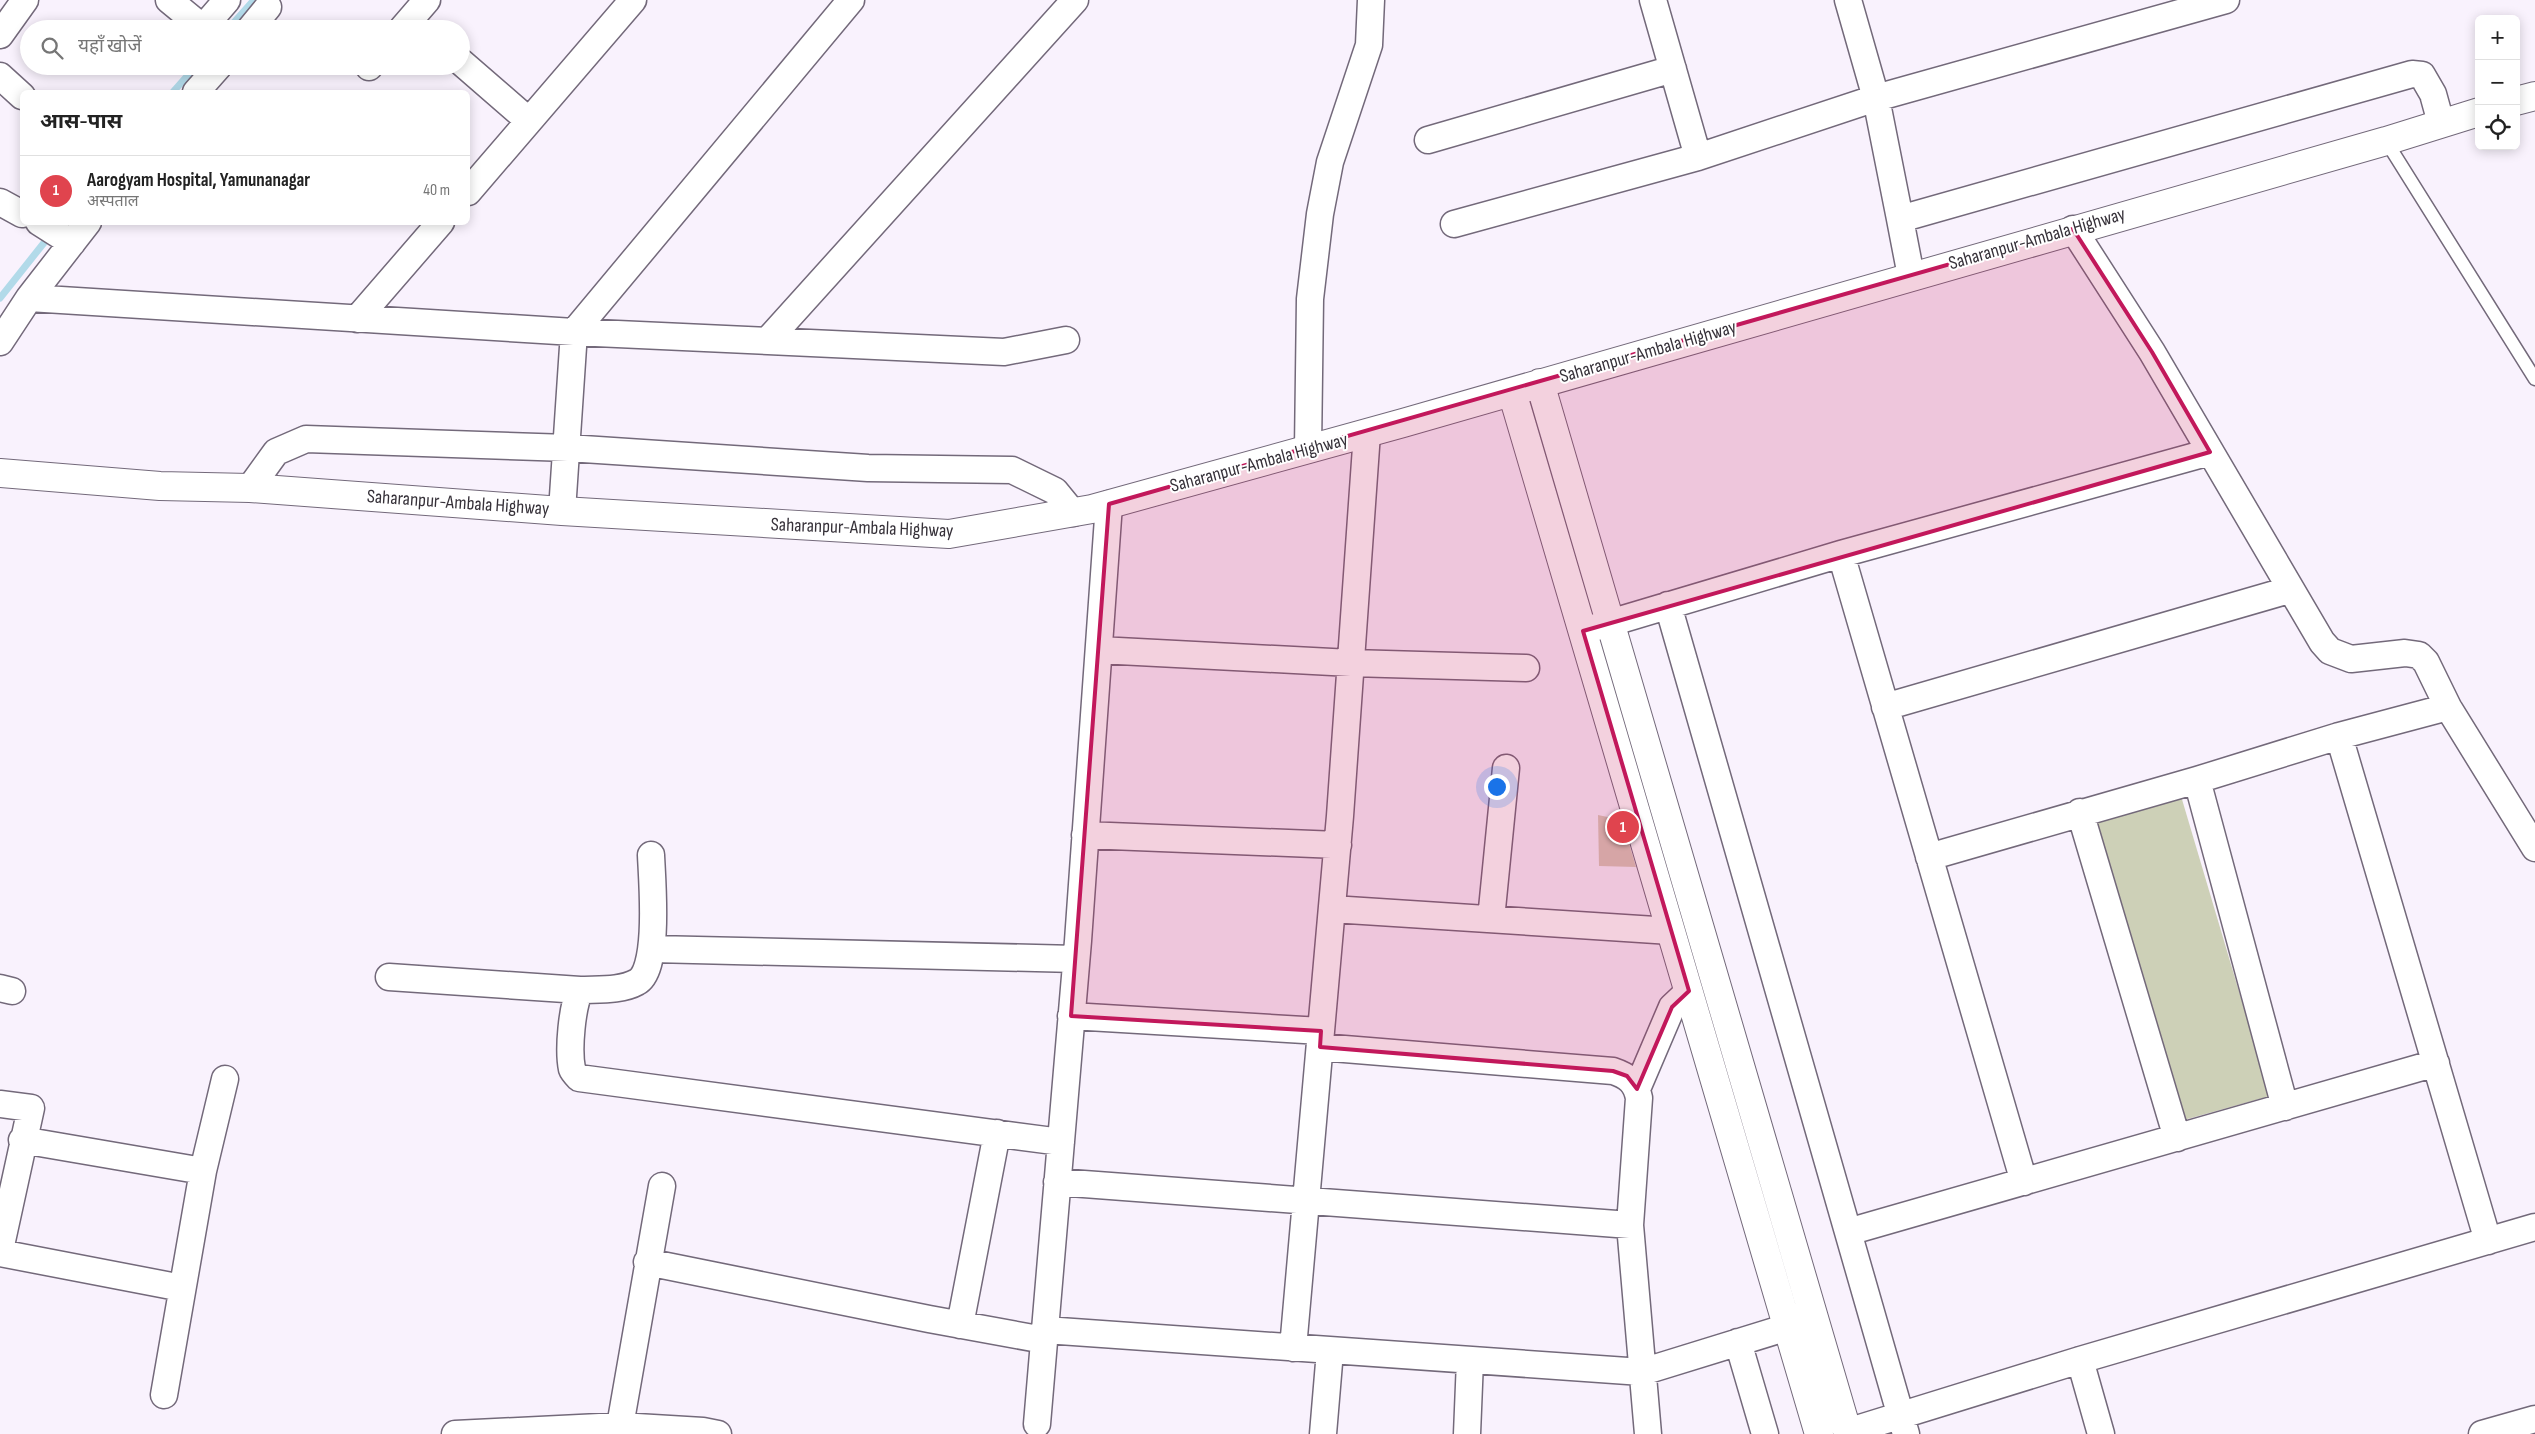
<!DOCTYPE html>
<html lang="hi">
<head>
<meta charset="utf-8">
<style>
	:root { --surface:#fff; --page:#f2f2f2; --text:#222; --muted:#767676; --line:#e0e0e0; --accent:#2563eb }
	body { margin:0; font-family:"Sofia Sans Condensed","Noto Sans Devanagari",sans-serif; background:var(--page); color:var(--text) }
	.controls { position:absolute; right:15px; top:15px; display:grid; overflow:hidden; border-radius:8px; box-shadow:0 2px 12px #0003 }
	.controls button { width:45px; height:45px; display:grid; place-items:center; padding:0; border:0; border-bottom:1px solid var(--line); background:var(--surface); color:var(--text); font:25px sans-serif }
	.you { position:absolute; left:1496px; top:786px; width:18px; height:18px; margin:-12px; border:4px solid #fff; border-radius:50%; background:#1a73e8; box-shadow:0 0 0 8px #1a73e833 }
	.badge { display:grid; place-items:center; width:32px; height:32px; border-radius:50%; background:var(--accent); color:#fff; font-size:16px; font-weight:700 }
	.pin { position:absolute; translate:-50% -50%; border:2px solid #fff; box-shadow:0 1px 5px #0006 }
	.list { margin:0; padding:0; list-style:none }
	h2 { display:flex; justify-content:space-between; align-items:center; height:65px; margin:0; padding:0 20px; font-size:21px }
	h2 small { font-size:16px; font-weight:400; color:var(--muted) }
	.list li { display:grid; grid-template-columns:32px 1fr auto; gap:15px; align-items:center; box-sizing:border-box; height:70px; padding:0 20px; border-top:1px solid var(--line) }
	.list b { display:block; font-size:19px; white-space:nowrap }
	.list p { margin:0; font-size:16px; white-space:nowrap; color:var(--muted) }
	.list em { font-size:16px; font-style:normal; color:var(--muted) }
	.icon { flex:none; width:28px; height:28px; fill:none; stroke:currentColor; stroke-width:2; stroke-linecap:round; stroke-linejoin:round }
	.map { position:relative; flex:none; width:2535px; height:1434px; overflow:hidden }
	.search { position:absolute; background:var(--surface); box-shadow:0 2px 12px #0003; left:20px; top:20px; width:450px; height:55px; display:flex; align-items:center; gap:12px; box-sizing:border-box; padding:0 18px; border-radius:28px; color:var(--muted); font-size:19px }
	.panel { position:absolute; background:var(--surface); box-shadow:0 2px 12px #0003; left:20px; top:90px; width:450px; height:135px; border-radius:8px }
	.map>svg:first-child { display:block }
</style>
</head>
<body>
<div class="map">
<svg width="2535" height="1434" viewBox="0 0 2535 1434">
	<rect width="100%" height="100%" fill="#f9f2fd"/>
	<!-- green -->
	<path fill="#cdd0b7" d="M2181,796L2270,1096L2184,1120L2096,821Z"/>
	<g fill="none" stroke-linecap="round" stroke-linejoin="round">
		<!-- stream -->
		<path stroke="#b2dae9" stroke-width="7" d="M228,29L254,0
			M173,92L196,66
			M0,298L51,234"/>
	</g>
	<!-- building -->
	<path fill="#dbc9ba" d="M1598,815L1622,820L1636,867L1599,866Z"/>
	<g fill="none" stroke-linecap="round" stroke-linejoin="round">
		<!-- lane casing -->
		<g stroke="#73697a" stroke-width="15">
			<path id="lane" d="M2386,141L2535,379"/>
		</g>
		<!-- street casing -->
		<g stroke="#73697a" stroke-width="29">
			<path id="street" d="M169,0L203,28
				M1653,0L1698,157
				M1848,0L1876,98L1900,219
				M202,29L227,0
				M250,29L268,7
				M402,29L427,0
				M0,35L25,0
				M461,62L529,121
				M369,67L370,66
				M0,76L22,96
				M196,92L219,66
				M1428,140L1673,69
				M468,192L633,0
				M0,202L22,214
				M39,222L72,243
				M1454,224L1698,157L1876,98L2226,0
				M2073,229L2152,352L2322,642L2330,651L2351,659L2405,653L2419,655L2426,662L2448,707L2535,848
				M1911,276L1900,219L2412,74L2422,75L2433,94L2441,123
				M29,298L574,332L1004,352L1066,340
				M357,319L441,222
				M767,341L1075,0
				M0,342L29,298L88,222
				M1308,449L1310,299L1320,214L1330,162L1369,45L1371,0
				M250,488L276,452L306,439L568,448L868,468L1012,470L1055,491L1073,513
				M562,511L574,332L851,0
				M1841,554L2024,1182
				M1668,605L1906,1434
				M1583,631L1841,554L2210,452
				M1099,650L1351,663L1526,668
				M1885,707L2289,590
				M2339,736L2488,1241
				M2197,780L2285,1107
				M2080,812L2177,1138
				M1085,835L1338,845
				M651,855C652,880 660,970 637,982C621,991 598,989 580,990C572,1007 568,1049 572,1069C573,1072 576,1075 579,1078L1061,1142
				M1929,857L2197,780L2339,736L2448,707
				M1332,909L1671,931
				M1491,919L1506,768
				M653,949L1076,959
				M389,977L580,990
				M0,988L12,991
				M1071,1016L1321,1031
				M1320,1047L1613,1071C1628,1076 1636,1082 1639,1098L1630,1225L1648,1434
				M1637,1089L1672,1007L1689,991
				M0,1104L31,1108L0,1250
				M22,1140L203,1171
				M1057,1182L1630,1225
				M1848,1232L2436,1063
				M0,1253L182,1288
				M647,1262L929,1319L1044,1340
				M960,1325L997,1133
				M1045,1330L1642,1372L1788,1327
				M1738,1342L1765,1434
				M1293,1348L1340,816L1367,433
				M2080,1360L2101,1434
				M164,1395L203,1171L225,1079
				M1037,1424L1078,941L1109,504
				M620,1426L662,1186
				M1847,1432L2080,1360L2535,1227
				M455,1434L620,1426L703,1431L718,1434
				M1323,1434L1330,1351
				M1467,1434L1470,1360
				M2482,1434L2535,1419"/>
		</g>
		<!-- secondary casing -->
		<g stroke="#73697a" stroke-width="30">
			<path id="secondary" d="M2516,101L2535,96
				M1540,383L1848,1434
				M1512,392L1819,1434
				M0,473L160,486L250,488L562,511L949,534L1092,509L1403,423L2386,141L2479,112"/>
		</g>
		<!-- lane -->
		<use href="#lane" stroke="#fff" stroke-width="12"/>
		<!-- street -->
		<use href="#street" stroke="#fff" stroke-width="26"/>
		<!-- secondary -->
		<use href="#secondary" stroke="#fff" stroke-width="28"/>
	</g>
	<!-- marked area -->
	<path fill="#c2185b" fill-opacity="0.2" stroke="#c2185b" stroke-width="4" stroke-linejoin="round" d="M2073,229L2152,352L2210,452L1583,631L1689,991L1672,1007L1637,1089L1627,1076L1613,1071L1320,1047L1321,1031L1071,1016L1109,504Z"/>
	<g text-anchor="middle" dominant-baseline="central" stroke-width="4" stroke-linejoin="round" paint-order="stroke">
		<!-- street labels -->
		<g font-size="19" fill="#363139" stroke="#fff">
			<text transform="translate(2037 239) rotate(-16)">Saharanpur-Ambala Highway</text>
			<text transform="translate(1648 352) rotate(-16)">Saharanpur-Ambala Highway</text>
			<text transform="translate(1259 463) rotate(-15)">Saharanpur-Ambala Highway</text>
			<text transform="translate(458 503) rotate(4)">Saharanpur-Ambala Highway</text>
			<text transform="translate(862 528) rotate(2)">Saharanpur-Ambala Highway</text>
		</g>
	</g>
</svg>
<div class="controls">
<button>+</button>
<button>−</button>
<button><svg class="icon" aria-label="locate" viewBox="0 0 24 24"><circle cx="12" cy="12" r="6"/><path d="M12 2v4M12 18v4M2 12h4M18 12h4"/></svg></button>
</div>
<div class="you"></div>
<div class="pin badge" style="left:1623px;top:827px;background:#e0444e">1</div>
<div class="search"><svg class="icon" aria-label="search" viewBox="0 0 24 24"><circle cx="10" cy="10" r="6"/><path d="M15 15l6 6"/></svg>यहाँ खोजें</div>
<section class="panel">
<h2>आस-पास<small></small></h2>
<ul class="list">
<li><span class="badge" style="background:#e0444e">1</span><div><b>Aarogyam Hospital, Yamunanagar</b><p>अस्पताल</p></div><em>40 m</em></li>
</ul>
</section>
</div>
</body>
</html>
